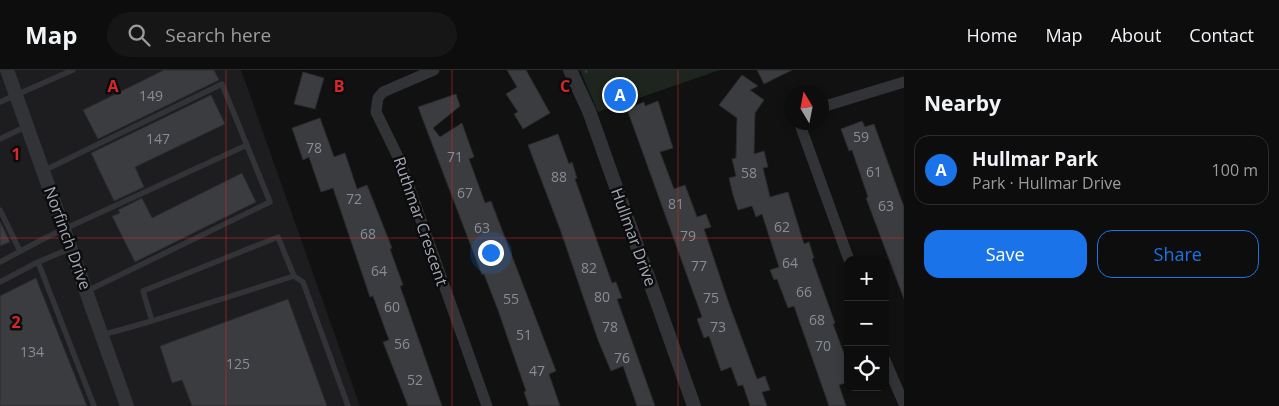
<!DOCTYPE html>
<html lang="en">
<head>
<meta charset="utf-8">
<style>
	:root { --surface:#0d0d0e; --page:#161617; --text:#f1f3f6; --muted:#9a9c9e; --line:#2d2d2e; --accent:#1a73e8 }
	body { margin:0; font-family:"Open Sans",sans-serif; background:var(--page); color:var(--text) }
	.controls { position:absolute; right:15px; bottom:15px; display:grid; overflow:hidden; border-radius:10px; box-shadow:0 2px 8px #0003 }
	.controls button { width:45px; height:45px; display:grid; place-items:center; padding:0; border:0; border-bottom:1px solid var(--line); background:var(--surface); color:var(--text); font:25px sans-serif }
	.compass { position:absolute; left:784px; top:15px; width:45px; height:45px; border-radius:50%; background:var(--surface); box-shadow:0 2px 8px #0003; rotate:350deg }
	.you { position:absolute; left:490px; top:182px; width:18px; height:18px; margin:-12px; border:4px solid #fff; border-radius:50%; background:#1a73e8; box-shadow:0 0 0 8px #1a73e833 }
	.badge { display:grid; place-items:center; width:32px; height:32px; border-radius:50%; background:var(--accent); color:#fff; font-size:16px; font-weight:700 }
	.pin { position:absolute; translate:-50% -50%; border:2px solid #fff; box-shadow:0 1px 5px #0006 }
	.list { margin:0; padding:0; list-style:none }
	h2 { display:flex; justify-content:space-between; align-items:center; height:65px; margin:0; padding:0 20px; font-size:21px }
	h2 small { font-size:16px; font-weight:400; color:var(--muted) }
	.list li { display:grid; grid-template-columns:32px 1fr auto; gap:15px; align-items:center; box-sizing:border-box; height:70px; margin:0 10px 10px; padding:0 10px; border:1px solid var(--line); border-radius:15px }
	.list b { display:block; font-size:19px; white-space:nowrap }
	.list p { margin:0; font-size:16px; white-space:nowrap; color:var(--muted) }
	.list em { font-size:16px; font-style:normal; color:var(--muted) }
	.actions { display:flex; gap:10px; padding:15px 20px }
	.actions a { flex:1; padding:11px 0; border:1px solid var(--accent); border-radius:15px; text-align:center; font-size:18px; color:var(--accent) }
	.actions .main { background:var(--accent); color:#fff }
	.icon { flex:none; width:28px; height:28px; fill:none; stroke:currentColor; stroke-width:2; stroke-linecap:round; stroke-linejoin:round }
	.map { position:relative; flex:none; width:904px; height:336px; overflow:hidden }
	header { display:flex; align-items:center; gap:30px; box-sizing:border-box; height:70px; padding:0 25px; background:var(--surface); border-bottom:1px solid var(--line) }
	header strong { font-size:24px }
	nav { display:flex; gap:28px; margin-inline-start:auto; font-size:18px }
	.search { width:350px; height:45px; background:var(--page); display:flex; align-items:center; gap:12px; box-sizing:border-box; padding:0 18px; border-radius:28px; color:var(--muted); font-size:19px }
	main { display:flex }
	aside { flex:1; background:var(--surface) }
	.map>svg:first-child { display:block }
</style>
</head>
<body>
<header>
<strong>Map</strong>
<div class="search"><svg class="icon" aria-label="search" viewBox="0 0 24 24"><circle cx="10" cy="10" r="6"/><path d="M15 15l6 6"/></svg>Search here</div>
<nav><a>Home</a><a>Map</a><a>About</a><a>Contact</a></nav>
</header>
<main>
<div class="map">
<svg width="904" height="336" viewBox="0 0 904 336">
	<rect width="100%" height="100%" fill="#111112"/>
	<!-- built -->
	<path fill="#1d1d1f" d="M0,0H241L360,336H0Z"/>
	<!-- green -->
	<path fill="#1d251e" d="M580,0H720L598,42Z"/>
	<!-- building -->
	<path fill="#3b3c3f" stroke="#2b2b2e" d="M164,0H214L219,10L98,69L83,40Z
		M507,0H526L550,43L523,59L514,44L518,42L506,24L517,17Z
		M757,0H792L764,14Z
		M303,2L324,8L315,39L294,34Z
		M742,5L758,16L750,20L764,30L755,43L754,84L764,81L768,97L763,98L770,127L788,122L804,174L809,172L814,188L812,189L835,253L833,254L848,294V312L839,315L846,336H829L794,236L788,238L777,209L774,210L770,200L779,197L762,144L756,147L752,136L738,140L733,125L729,108L736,106L732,89L736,88L737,48L719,35Z
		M456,24L460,36L433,58L440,67L462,53L474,87L469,89L485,133L491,131L556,301L549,304L560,336H529L524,322L526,321L498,240L484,204L482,205L418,37Z
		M211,25L225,54L135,97L144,117L114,131L91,83Z
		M658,31L673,78L660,82L674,119L685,115L697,147L706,144L711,157L704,159L728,231L757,309L765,306L770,320L762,322L767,336H750L743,315L738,316L731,297L721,301L709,266L704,268L697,249L702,247L627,39L644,32L645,36Z
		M320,48L334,87L345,83L357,119L367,115L392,178L390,179L403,215L400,216L442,336H408L383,272L389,270L373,226L370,227L333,118L321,122L309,87L303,90L292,58Z
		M862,51L865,57L874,54L904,137V229L866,128L868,127L852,80L849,81L841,59Z
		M558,64L569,94L572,92L577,108L575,109L612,213L616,212L622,228L617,229L655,336H637L623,296L611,301L598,270L560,159L528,75Z
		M242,103L256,132L135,192L112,146L120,143L118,140L142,128L152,148Z
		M0,151L10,172L0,176Z
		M36,208L87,336H0V226Z
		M288,229L327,336H192L182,310L172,313L160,276Z"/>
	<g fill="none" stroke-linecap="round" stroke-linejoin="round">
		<!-- path -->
		<path stroke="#383a3e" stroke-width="2.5" stroke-dasharray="2.5 4" stroke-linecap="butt" d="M585,2L590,0"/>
		<!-- service -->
		<path stroke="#323337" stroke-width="5.5" d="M0,32L73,0
			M0,69L27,56
			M43,101L222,14L270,132L87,221
			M0,140L20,181
			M69,179L38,192L94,336
			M0,192L45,168L247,75
			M0,212L38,192
			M152,251L294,206
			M102,265L152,251L143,221L278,167L294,206L303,212L348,336"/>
		<!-- minor -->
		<path stroke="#323337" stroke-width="11" d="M434,0L383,22L378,28L376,42L400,91L487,336
			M822,37L904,12
			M799,52L849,190
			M885,290L904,334"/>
		<!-- tertiary -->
		<path stroke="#323337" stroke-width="14" d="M7,0L127,336
			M570,0L589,41L694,336"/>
	</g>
	<!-- grid -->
	<path fill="none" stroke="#d62828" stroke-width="1" stroke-opacity="0.55" d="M226,0V336M452,0V336M678,0V336M0,168H904"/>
	<g text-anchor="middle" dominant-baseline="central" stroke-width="5" stroke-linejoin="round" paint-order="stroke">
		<!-- number labels -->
		<g font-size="14" fill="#888c96">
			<text x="151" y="25">149</text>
			<text x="861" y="66">59</text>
			<text x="158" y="68">147</text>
			<text x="314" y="77">78</text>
			<text x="455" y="86">71</text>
			<text x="874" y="101">61</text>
			<text x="749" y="102">58</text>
			<text x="559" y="106">88</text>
			<text x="465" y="122">67</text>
			<text x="354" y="128">72</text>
			<text x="676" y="133">81</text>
			<text x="886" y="135">63</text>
			<text x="782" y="156">62</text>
			<text x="482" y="157">63</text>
			<text x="368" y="163">68</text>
			<text x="688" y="165">79</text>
			<text x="790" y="192">64</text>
			<text x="699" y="195">77</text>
			<text x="589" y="197">82</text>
			<text x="379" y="200">64</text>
			<text x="804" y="221">66</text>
			<text x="602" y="226">80</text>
			<text x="711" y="227">75</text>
			<text x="511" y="228">55</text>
			<text x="392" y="236">60</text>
			<text x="817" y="249">68</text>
			<text x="610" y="256">78</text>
			<text x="718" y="256">73</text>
			<text x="524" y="264">51</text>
			<text x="402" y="273">56</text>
			<text x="823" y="275">70</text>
			<text x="32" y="281">134</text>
			<text x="622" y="287">76</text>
			<text x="238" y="293">125</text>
			<text x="537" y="300">47</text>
			<text x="415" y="309">52</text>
		</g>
		<!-- street labels -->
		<g font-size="16" fill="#a2a7b3" stroke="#0c0c0d">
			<text transform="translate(421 151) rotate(71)">Ruthmar Crescent</text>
			<text transform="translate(634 167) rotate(70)">Hullmar Drive</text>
			<text transform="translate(68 168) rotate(70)">Norfinch Drive</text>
		</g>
	</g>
	<g font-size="16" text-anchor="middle" font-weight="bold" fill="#d62828" stroke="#0c0c0d" stroke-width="5" stroke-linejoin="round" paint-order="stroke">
		<text x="113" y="22">A</text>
		<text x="339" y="22">B</text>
		<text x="565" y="22">C</text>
		<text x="16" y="90">1</text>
		<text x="16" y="258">2</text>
	</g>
</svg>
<div class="controls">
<button>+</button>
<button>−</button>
<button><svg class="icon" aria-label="locate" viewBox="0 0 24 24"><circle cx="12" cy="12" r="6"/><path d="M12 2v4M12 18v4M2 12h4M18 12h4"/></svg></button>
</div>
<svg class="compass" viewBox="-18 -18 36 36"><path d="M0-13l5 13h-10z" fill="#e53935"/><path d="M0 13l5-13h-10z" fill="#9a9c9e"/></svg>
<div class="you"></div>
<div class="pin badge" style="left:620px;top:25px">A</div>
</div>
<aside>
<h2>Nearby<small></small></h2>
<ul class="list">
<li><span class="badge">A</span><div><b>Hullmar Park</b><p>Park · Hullmar Drive</p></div><em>100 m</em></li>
</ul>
<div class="actions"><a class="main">Save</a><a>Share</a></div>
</aside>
</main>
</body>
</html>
